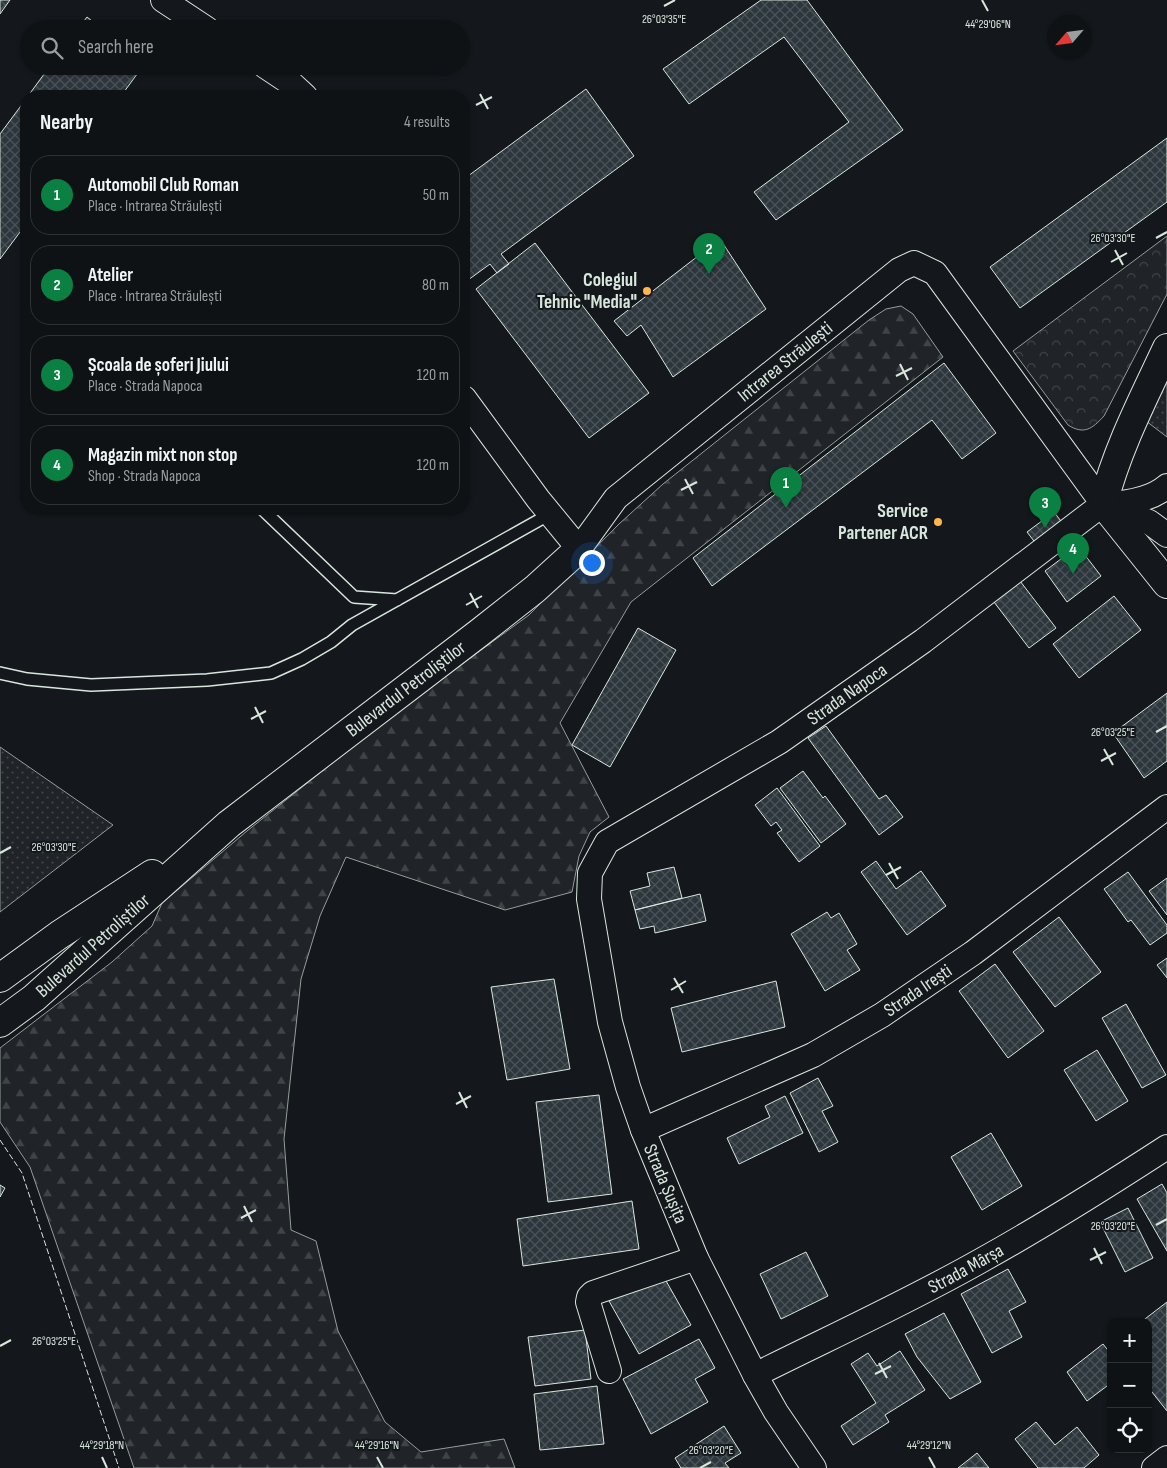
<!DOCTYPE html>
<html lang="en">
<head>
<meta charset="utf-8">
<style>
	:root { --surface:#0f1215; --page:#1d2022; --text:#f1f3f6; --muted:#9b9ea0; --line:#2f3234; --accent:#0b8043 }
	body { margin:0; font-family:"Sofia Sans Condensed",sans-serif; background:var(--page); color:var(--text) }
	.controls { position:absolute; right:15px; bottom:15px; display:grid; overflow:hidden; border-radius:10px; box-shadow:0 1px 4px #0004 }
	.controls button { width:45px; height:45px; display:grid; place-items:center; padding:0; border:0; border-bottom:1px solid var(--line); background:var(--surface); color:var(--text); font:25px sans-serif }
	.compass { position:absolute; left:1047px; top:15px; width:45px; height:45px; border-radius:50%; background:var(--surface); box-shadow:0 1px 4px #0004; rotate:242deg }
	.you { position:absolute; left:591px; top:562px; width:18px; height:18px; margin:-12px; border:4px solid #fff; border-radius:50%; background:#1a73e8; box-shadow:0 0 0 8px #1a73e833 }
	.badge { display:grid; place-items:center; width:32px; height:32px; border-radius:50%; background:var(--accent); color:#fff; font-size:16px; font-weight:700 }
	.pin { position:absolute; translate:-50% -41px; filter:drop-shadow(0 1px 2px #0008) }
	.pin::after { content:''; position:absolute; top:26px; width:18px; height:15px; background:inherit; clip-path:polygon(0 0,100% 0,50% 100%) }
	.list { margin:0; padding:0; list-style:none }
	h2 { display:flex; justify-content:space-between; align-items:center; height:65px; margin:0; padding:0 20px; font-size:21px }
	h2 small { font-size:16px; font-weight:400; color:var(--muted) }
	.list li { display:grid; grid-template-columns:32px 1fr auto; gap:15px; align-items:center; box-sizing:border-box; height:80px; margin:0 10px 10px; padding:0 10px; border:1px solid var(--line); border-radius:20px }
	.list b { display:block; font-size:19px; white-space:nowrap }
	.list p { margin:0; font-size:16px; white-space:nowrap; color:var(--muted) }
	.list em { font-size:16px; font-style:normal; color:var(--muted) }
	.icon { flex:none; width:28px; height:28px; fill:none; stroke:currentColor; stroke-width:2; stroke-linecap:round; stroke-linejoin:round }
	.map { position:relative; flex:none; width:1167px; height:1468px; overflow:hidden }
	.search { position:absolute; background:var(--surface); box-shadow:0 1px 4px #0004; left:20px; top:20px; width:450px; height:55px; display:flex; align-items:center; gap:12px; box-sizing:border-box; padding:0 18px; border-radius:28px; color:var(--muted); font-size:19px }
	.panel { position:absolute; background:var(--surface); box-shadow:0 1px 4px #0004; left:20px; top:90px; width:450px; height:425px; border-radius:20px }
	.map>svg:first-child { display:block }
</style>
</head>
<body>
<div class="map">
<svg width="1167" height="1468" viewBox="0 0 1167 1468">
	<defs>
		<pattern id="grass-dots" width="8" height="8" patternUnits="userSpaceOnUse" patternTransform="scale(1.25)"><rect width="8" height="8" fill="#202428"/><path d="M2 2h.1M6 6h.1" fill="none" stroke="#404447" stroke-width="1.8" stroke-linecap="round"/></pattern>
		<pattern id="forest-firs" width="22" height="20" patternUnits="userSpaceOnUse" patternTransform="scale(1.25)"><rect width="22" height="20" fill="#202428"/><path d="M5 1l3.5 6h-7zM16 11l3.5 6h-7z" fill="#404447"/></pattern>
		<pattern id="park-crowns" width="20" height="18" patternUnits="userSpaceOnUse" patternTransform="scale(1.25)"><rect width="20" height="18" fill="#202428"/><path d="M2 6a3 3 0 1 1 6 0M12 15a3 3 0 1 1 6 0" fill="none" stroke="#404447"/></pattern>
		<pattern id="building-cross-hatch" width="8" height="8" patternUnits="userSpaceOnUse" patternTransform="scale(1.25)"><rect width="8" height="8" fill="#2c363c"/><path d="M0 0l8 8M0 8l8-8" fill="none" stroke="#4a5358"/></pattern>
	</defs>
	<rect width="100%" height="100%" fill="#14181c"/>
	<!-- grass -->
	<path fill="url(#grass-dots)" stroke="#939e99" d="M1167,379V437L1146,421Z
		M0,747L113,825L0,912Z"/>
	<!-- forest -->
	<path fill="url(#forest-firs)" stroke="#939e99" d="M901,306L913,314L943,357L631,602L560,723L609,817L590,832L579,856L572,892L505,910L346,857L320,916L301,979L284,1139L291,1230L316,1241L338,1331L385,1422L421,1452L504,1439L515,1468H134L30,1167L0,1122V1048L112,962L152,926L162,903L247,831L399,710L529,615L619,524L663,484L869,320L886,309Z"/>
	<!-- park -->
	<path fill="url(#park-crowns)" stroke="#939e99" d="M1167,236V294L1104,416C1092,429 1084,435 1068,425L1013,351Z"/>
	<!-- building -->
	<path fill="url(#building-cross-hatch)" stroke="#d8e6dc" d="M0,0H10L0,14Z
		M761,0H807L903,130L776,220L754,192L849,122L784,37L689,104L663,69Z
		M87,17L102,29H78Z
		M50,66H143L121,96H28Z
		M586,89L634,156L501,254L509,264L497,273L490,264L464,283V179Z
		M26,99V224L0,259V134Z
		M1167,138V202L1020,308L990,267Z
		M720,239L766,309L673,377L641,325L627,336L614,321Z
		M535,243L649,393L589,438L476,289Z
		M944,363L996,433L962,459L932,420L712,586L693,558Z
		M1054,512L1064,525L1037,545L1027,532Z
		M1078,546L1101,576L1067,602L1045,571Z
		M1020,581L1056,628L1029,648L994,602Z
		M1114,596L1141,630L1079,678L1053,644Z
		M638,628L676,650L610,767L572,745Z
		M1167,693V761L1144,778L1113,733Z
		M826,726L879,799L886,795L903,817L879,835L808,738Z
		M803,771L823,798L825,796L846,824L821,843L780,788Z
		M777,788L820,846L799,862L777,833L782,830L776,822L771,826L755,805Z
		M876,861L896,889L921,871L946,906L907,935L861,872Z
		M674,867L682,898L635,910L630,891L650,886L647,873Z
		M1128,872L1167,925V933L1150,945L1131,920L1128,922L1104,889Z
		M1167,878V915L1149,891Z
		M700,894L706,921L655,933L654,926L640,929L635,910Z
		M827,912L831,918L839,913L857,944L847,950L860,970L825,991L791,934Z
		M1059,917L1101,972L1055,1007L1013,952Z
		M1167,958V978L1157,965Z
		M995,964L1044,1031L1008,1058L959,991Z
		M554,979L570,1069L507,1080L491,987Z
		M776,981L785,1027L682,1052L671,1008Z
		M1126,1004L1166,1075L1142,1088L1102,1018Z
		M1097,1050L1128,1101L1096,1121L1064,1070Z
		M818,1078L833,1106L822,1111L838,1142L819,1152L790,1093Z
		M599,1095L612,1194L548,1202L536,1102Z
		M785,1096L803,1133L739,1164L727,1138L770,1117L765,1106Z
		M991,1133L1022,1186L982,1210L951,1157Z
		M1162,1184L1167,1193V1251L1137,1199Z
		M0,1185L5,1188L0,1197Z
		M632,1201L639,1249L523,1266L517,1219Z
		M1128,1208L1153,1258L1125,1272L1100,1222Z
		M806,1252L828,1296L781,1319L760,1274Z
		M1008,1269L1026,1302L1009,1311L1022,1337L992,1353L961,1294Z
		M661,1272L691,1325L639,1354L609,1301Z
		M1167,1302V1411L1148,1387V1322H1141Z
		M944,1313L981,1382L950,1399L917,1357L905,1334Z
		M585,1330L591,1379L535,1386L528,1337Z
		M699,1339L715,1368L695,1379L708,1402L651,1434L623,1379Z
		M1103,1344L1111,1354V1383L1087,1401L1067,1372Z
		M900,1351L925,1390L885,1415L889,1422L853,1445L841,1426L876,1403L851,1364L868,1353L877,1366Z
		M597,1386L604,1444L540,1450L534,1394Z
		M1036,1422L1055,1445L1077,1427L1099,1455L1084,1468H1038L1015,1439Z
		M724,1426L741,1453L725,1463L729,1468H681L675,1458Z
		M977,1453L989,1468H958Z"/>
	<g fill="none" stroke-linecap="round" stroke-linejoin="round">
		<!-- service casing -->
		<g stroke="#d8e6dc" stroke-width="14">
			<path id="service" d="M262,509L354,597L397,600
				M0,673L27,679L91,685L207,680L271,673L302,659L331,642L352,625L550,514"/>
		</g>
		<!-- minor casing -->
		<g stroke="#d8e6dc" stroke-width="26">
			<g id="minor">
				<path d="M163,0L207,29"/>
				<path d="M265,66L292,84L305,96"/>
				<path id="s1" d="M464,398L538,499L579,549L616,498L899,270L914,263L935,273L1103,504"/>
				<path d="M1103,504L1149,522L1167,535"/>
				<path d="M1107,504C1128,503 1151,500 1167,486"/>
				<path id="s2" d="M643,1130L813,1055L882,1015L973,953L1167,807"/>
				<path d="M609,1371L588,1302L589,1297L593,1293L696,1258"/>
				<path id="s3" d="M755,1375C831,1337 908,1302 982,1260C1045,1225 1107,1186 1167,1147"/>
				<path id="s4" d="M814,1468L776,1412L755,1375L696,1258L643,1130L628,1087L610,1022L589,899L590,873L607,842L779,742L923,641L1103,504"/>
				<path d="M1154,1468L1167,1458"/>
			</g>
		</g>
		<!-- tertiary casing -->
		<g stroke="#d8e6dc" stroke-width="30">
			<g id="tertiary">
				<path d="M0,978L59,935L152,874"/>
				<path id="s5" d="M0,1023L34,998L229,824L479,633L535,589L579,549"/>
			</g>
		</g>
		<!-- secondary casing -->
		<g stroke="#d8e6dc" stroke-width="30">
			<path id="secondary" d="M1167,348C1143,399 1117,449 1103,504L1167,584"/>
		</g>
		<!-- service -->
		<use href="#service" stroke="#14181c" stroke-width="11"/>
		<!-- minor -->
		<use href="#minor" stroke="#14181c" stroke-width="24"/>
		<!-- tertiary -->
		<use href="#tertiary" stroke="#14181c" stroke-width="28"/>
		<!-- secondary -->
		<use href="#secondary" stroke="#14181c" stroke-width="28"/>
		<!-- fence -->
		<path stroke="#d8e6dc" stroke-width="1" stroke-dasharray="6 2.5" stroke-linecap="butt" d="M0,1140L22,1173L119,1468"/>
	</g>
	<!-- ticks -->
	<path fill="none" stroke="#d8e6dc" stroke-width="2" d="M982,0L988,11M664,6L675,0M480,94L488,109M476,105L492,97M1156,238L1167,232M1115,250L1123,265M1111,262L1127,253M900,364L908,380M896,376L912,368M685,479L693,494M681,490L697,482M470,593L478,608M466,605L482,596M255,707L263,723M251,719L266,711M1156,732L1167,726M1104,749L1113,765M1101,761L1116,753M0,853L11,847M889,863L898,879M886,875L901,867M674,978L683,993M671,990L686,981M459,1092L467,1108M456,1104L471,1096M244,1206L252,1222M241,1218L256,1210M1156,1225L1167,1219M1094,1248L1102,1264M1090,1260L1106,1252M0,1346L11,1340M879,1363L887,1378M875,1374L891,1366M102,1457L107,1468M377,1457L383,1468M929,1457L935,1468M700,1468L711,1462"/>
	<!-- markers -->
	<g fill="#ffb74d" stroke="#14181c" stroke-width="2">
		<circle cx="647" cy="291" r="5"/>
		<circle cx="938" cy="522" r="5"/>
	</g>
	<g text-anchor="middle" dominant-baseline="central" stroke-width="4" stroke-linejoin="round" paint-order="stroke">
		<!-- poi labels -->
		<g font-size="19" font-weight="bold" fill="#d8e6dc" stroke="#14181c" text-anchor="end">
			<text x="637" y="280">Colegiul<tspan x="637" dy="22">Tehnic "Media"</tspan></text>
			<text x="928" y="511">Service<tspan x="928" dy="22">Partener ACR</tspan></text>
		</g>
		<!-- street labels -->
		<g font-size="19" fill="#d8e6dc" stroke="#14181c">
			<text stroke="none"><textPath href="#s1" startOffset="470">Intrarea Străulești</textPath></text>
			<text stroke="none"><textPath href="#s5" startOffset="526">Bulevardul Petroliștilor</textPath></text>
			<text stroke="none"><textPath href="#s4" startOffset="961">Strada Napoca</textPath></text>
			<text stroke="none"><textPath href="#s5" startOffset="121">Bulevardul Petroliștilor</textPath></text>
			<text stroke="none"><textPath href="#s2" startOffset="309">Strada Irești</textPath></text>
			<text transform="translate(665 1184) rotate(67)">Strada Șușița</text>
			<text stroke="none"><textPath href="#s3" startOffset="236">Strada Mârșa</textPath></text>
		</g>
	</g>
	<g font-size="12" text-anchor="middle" fill="#d8e6dc" stroke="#14181c" stroke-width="4" stroke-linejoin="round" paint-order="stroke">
		<text x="664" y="23">26°03'35"E</text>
		<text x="988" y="28">44°29'06"N</text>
		<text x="1113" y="242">26°03'30"E</text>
		<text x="1113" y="736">26°03'25"E</text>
		<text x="54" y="851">26°03'30"E</text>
		<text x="1113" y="1230">26°03'20"E</text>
		<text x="54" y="1345">26°03'25"E</text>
		<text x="102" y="1449">44°29'18"N</text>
		<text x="377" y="1449">44°29'16"N</text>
		<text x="929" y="1449">44°29'12"N</text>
		<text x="711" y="1454">26°03'20"E</text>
	</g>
</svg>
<div class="controls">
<button>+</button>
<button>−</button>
<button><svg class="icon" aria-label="locate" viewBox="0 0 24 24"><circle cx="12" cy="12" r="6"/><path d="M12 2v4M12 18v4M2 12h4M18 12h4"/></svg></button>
</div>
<svg class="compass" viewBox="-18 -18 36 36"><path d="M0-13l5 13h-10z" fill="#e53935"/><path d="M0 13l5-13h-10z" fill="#9b9ea0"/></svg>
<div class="you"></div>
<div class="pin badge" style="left:786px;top:508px">1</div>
<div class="pin badge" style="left:709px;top:274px">2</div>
<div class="pin badge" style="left:1045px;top:528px">3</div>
<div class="pin badge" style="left:1073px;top:574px">4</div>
<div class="search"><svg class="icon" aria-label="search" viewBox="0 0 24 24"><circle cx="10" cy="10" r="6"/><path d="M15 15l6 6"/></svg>Search here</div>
<section class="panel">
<h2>Nearby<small>4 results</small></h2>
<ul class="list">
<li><span class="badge">1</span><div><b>Automobil Club Roman</b><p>Place · Intrarea Străulești</p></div><em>50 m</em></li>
<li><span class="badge">2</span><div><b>Atelier</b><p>Place · Intrarea Străulești</p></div><em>80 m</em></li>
<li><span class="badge">3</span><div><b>Școala de șoferi Jiului</b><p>Place · Strada Napoca</p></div><em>120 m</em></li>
<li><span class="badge">4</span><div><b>Magazin mixt non stop</b><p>Shop · Strada Napoca</p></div><em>120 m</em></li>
</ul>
</section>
</div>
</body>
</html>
